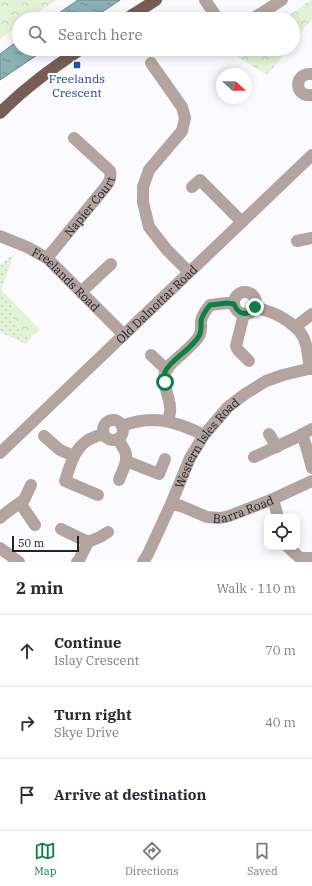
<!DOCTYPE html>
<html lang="en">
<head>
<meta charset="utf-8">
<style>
	:root { --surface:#fff; --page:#f2f2f3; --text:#2b2b33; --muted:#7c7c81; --line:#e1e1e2; --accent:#0b8043 }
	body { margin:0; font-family:"IBM Plex Serif",serif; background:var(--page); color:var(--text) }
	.controls { position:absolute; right:12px; bottom:12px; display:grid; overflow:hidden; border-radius:8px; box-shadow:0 2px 10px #0003 }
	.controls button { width:36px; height:36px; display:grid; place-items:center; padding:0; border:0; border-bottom:1px solid var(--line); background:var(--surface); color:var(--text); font:20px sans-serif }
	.compass { position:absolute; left:216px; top:68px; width:36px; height:36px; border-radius:50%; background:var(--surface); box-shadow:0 2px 10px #0003; rotate:111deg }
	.scale { position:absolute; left:12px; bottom:10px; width:67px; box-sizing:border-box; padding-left:4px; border:2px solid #232326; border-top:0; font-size:11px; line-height:14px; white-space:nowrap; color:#232326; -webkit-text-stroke:3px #fff; paint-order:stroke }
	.stop { position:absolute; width:12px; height:12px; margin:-9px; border:3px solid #0b8043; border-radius:50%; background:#fff }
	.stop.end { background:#0b8043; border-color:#fff; box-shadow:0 1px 4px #0008 }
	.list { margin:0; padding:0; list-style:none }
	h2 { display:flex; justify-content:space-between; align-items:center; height:52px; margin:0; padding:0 16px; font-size:17px }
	h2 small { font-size:13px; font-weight:400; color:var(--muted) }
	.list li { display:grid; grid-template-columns:26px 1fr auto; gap:12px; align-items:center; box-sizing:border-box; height:72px; padding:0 16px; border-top:1px solid var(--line) }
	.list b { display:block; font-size:15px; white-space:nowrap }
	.list p { margin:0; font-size:13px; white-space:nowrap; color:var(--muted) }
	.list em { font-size:13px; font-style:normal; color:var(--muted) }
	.icon { flex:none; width:22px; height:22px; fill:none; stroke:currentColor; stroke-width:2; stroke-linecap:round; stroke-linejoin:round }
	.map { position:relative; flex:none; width:312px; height:562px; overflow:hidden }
	.search { position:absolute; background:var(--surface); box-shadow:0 2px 10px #0003; left:12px; right:12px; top:12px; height:44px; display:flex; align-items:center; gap:10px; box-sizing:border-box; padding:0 14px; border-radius:22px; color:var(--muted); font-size:15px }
	.sheet { height:268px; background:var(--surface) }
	nav { display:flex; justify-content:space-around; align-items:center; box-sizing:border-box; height:56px; border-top:1px solid var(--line); background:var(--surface); font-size:11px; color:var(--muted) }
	nav a { display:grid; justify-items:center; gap:2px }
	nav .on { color:var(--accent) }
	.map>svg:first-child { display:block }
</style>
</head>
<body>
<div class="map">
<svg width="312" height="562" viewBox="0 0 312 562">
	<defs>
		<pattern id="grass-dots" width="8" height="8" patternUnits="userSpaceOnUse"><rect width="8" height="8" fill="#e2f2d6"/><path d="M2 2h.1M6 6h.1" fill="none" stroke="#c2cfb8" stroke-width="1.8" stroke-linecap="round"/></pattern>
		<pattern id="forest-crowns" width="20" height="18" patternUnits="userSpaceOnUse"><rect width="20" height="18" fill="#e2f2d6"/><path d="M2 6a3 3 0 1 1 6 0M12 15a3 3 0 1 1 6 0" fill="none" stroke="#c2cfb8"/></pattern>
		<pattern id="water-ripples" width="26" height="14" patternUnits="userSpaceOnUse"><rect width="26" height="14" fill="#8ab1b6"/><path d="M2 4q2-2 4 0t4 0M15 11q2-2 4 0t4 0" fill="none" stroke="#709094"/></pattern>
	</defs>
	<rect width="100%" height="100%" fill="#fafaff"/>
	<!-- grass -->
	<path fill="url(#grass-dots)" d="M14,254L1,290L17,306C12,316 18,325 21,334L24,335L28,333L33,336L26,344L0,332V265Z"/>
	<!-- forest -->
	<path fill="url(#forest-crowns)" d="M0,0H56L28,19H19V25L0,39Z
		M310,0H312V19L293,42V19H285Z
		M245,49H288L267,75L236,56Z
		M17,306L40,330L33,336L28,333L24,335L21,334L20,332L19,328L13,316L15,314L12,311Z"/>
	<!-- water -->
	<path fill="url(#water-ripples)" stroke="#6b868b" d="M78,0H120L92,19H50Z
		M19,40V49H46L0,80V54Z"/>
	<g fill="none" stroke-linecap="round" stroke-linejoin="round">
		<!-- minor -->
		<g stroke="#b3a49f" stroke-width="12">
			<path d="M205,0L218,19"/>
			<path d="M252,19L282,0"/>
			<path d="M151,63L182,107L185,118L182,131L149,170L143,187V202L149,227L167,250L189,272"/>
			<path d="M312,74C293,72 294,98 312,95"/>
			<path d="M192,187L200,180L242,222"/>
			<path id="s1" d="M0,236L27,247L47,258L124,335"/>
			<path d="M297,241L312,238"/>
			<path id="s2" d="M47,258L103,190C108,184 112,179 110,171L74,138"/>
			<path d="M81,292L111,264"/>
			<circle cx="245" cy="303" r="11"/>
			<path d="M255,307C260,309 265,310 270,312C280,315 297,326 302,335C308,344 308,358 310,369"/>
			<path d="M244,314L236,346L238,350L249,361"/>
			<path d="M295,327L312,314"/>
			<path d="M151,355L167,370"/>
			<circle cx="113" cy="430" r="10"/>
			<path d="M168,421C169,417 171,411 170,406C169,396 162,383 165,373C169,361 192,349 199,336C202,331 201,326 201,321C202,315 206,310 210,305L227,303L234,304"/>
			<path d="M122,426C153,414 175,421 204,435"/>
			<path d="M269,434L277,447"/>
			<path d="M302,434L306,446L312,468"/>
			<path d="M44,436L60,450L74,456"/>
			<path d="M118,439C120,443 123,447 125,451C129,461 122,471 119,480"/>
			<path id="s3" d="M0,453L312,155"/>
			<path d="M254,457L295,438L312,429"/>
			<path d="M126,461L159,474L165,459"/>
			<path d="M98,495L65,481C70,466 74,449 88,440C93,437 98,436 103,434"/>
			<path d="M273,499L278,517"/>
			<path d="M20,503L35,525"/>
			<path id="s4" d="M171,504L181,506L207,517L220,518L229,516L273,499L312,481"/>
			<path d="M0,518L7,512L24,500L31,485"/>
			<path d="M61,529L88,542"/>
			<path d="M288,547L300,558H312"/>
			<path d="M0,548L19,562"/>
			<path d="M77,562L79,560L88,542L100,537L108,532"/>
			<path id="s5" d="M143,562L148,554L171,504L190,458L204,435L228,407L245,394L266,381L283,375L312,368"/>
		</g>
		<!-- major -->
		<path stroke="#775e55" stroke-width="12" d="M126,19L156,0
			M0,113C26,87 51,69 81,49"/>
	</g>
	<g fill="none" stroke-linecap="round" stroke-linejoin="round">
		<!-- route -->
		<path stroke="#0b8043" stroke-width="5" d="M165,382C165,379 164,375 165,372C169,361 192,349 199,336C202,331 201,326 201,321C202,315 206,310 210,305L227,303L234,304C238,315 248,317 255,307"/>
	</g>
	<!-- markers -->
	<rect fill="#1a4fb4" stroke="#fff" stroke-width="1.5" x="73" y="61" width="8" height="8" rx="2"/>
	<g text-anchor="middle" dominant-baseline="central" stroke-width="4" stroke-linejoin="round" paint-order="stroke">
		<!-- transit labels -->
		<g font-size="12" fill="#164399" stroke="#fff">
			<text x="77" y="78">Freelands<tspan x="77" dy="14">Crescent</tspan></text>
		</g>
		<!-- street labels -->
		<g font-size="12" fill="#232326" stroke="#fff">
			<text stroke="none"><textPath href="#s2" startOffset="67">Napier Court</textPath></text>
			<text stroke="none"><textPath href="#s1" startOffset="80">Freelands Road</textPath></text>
			<text stroke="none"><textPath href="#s3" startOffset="216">Old Dalnottar Road</textPath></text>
			<text stroke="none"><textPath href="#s5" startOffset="136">Western Isles Road</textPath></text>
			<text stroke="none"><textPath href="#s4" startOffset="76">Barra Road</textPath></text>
		</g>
	</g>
</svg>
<div class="controls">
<button><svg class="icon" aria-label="locate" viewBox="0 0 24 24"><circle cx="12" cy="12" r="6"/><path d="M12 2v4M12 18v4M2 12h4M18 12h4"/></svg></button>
</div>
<svg class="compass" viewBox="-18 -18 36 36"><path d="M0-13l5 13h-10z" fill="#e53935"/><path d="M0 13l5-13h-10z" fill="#7c7c81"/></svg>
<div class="scale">50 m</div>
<div class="stop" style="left:165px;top:382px"></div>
<div class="stop end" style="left:255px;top:307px"></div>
<div class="search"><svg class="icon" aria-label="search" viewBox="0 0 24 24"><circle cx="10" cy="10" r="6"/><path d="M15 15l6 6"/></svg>Search here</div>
</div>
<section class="sheet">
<h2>2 min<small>Walk · 110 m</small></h2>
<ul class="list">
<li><svg class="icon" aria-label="ahead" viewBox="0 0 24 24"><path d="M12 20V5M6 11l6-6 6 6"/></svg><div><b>Continue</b><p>Islay Crescent</p></div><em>70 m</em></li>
<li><svg class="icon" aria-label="right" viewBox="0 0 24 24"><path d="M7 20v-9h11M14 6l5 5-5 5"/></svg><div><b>Turn right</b><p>Skye Drive</p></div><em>40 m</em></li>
<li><svg class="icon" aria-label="arrive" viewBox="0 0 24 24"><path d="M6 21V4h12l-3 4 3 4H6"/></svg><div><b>Arrive at destination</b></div></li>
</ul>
</section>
<nav>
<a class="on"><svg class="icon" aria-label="map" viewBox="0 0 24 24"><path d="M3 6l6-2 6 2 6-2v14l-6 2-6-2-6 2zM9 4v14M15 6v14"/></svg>Map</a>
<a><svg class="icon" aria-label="directions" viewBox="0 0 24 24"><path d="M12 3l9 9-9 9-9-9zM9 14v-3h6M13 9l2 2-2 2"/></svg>Directions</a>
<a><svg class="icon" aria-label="saved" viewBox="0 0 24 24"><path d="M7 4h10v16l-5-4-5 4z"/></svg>Saved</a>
</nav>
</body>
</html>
